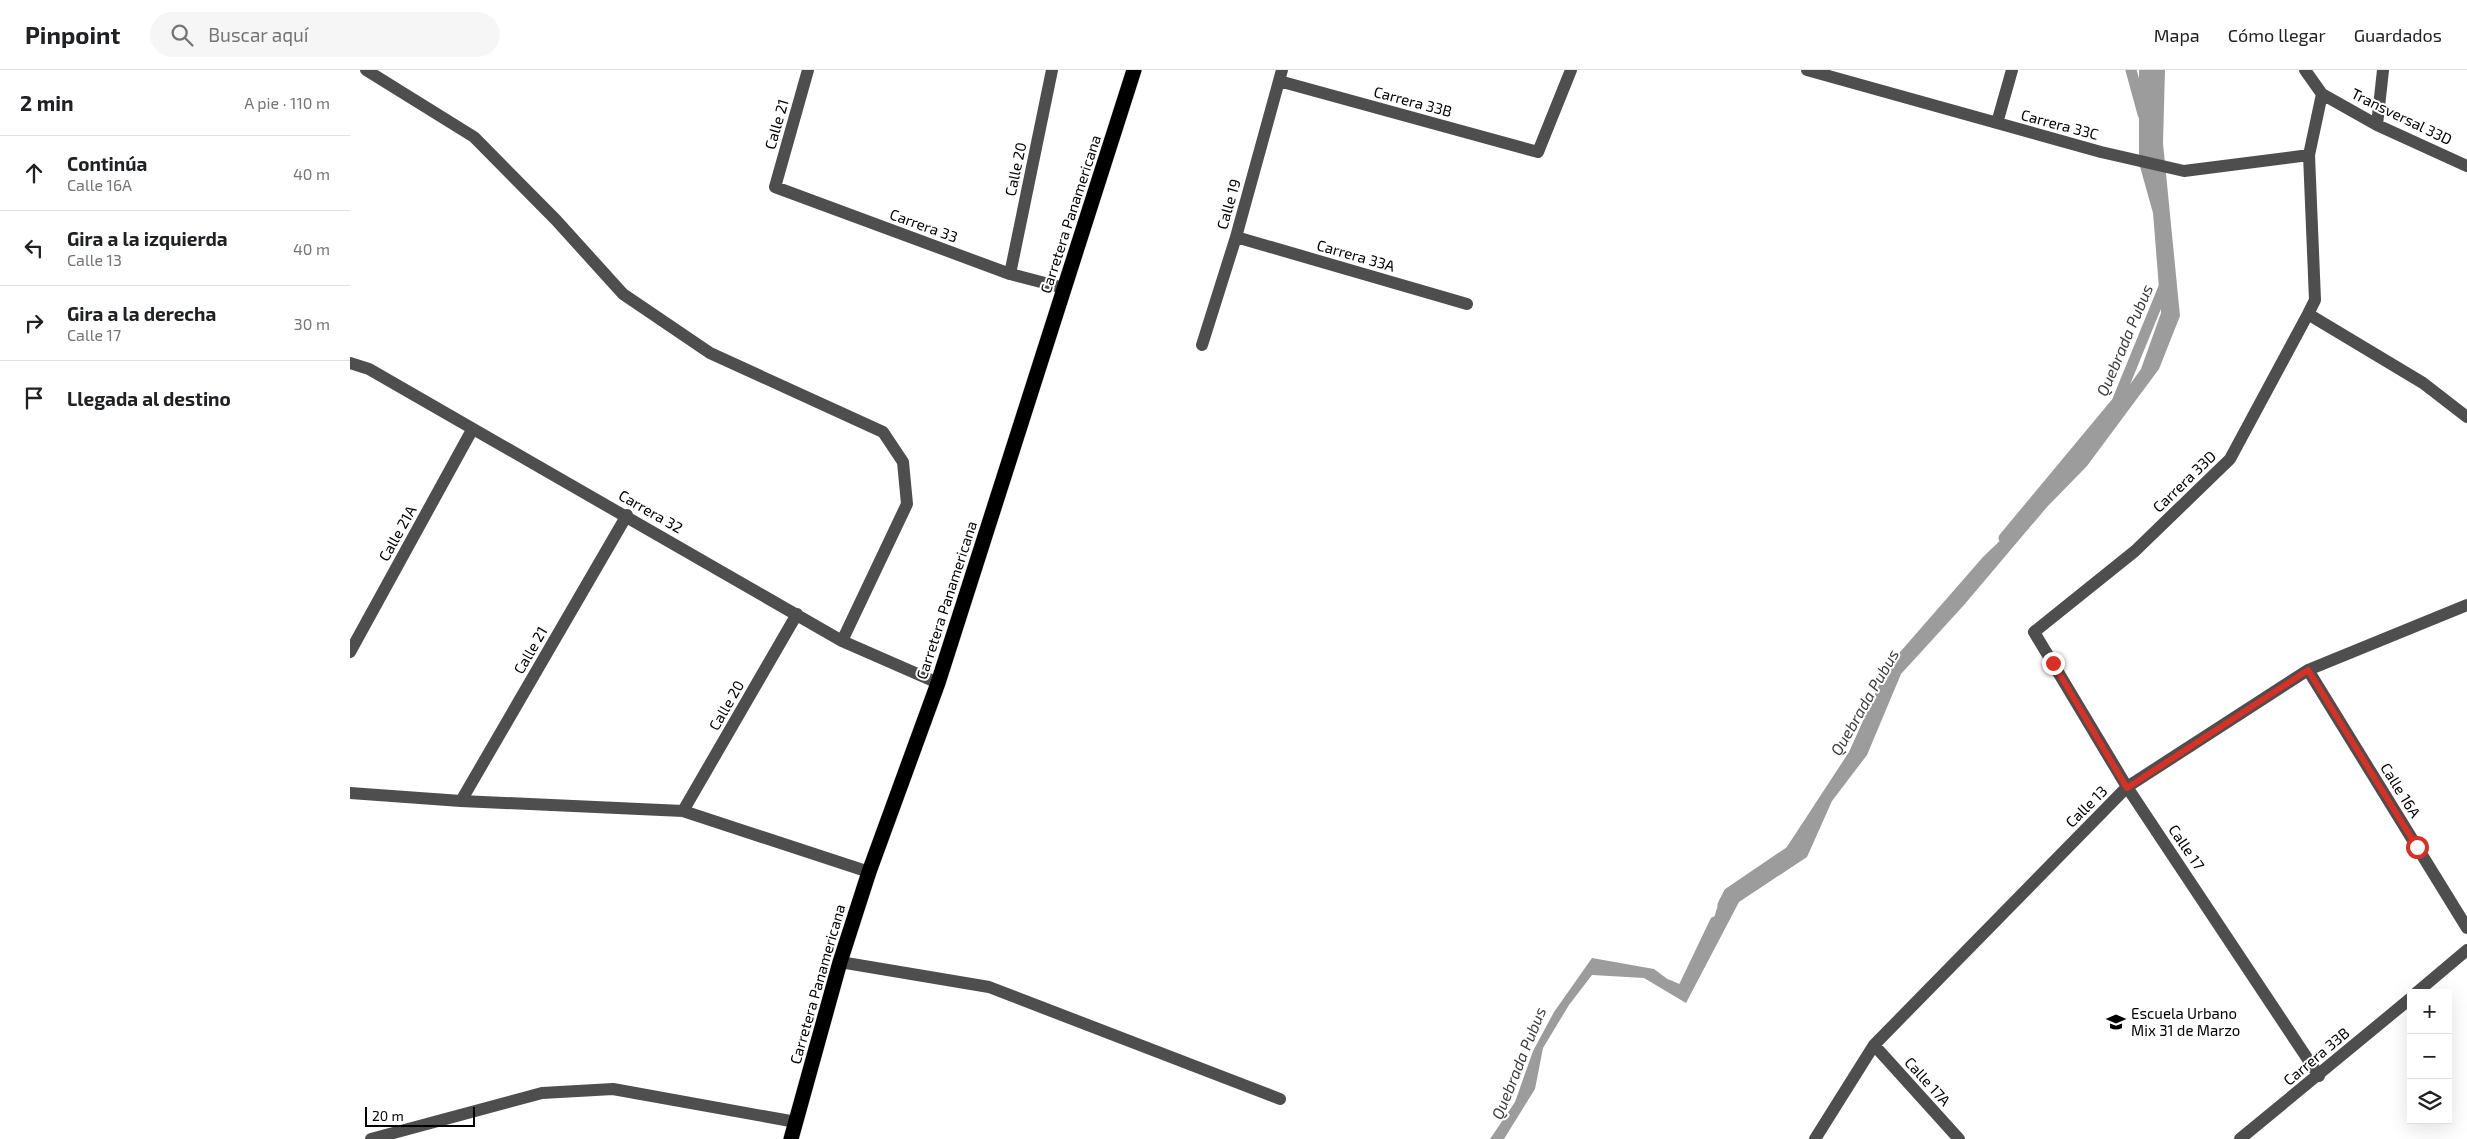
<!DOCTYPE html>
<html lang="es">
<head>
<meta charset="utf-8">
<style>
	:root { --surface:#fff; --page:#f6f6f6; --text:#202124; --muted:#757577; --line:#e0e0e0 }
	body { margin:0; font-family:"Exo 2",sans-serif; background:var(--page); color:var(--text) }
	.controls { position:absolute; right:15px; bottom:15px; display:grid; overflow:hidden; border-radius:0px; box-shadow:0 5px 20px #0002 }
	.controls button { width:45px; height:45px; display:grid; place-items:center; padding:0; border:0; border-bottom:1px solid var(--line); background:var(--surface); color:var(--text); font:25px sans-serif }
	.scale { position:absolute; left:15px; bottom:12px; width:110px; box-sizing:border-box; padding-left:5px; border:2px solid #000; border-top:0; font-size:14px; line-height:18px; white-space:nowrap; color:#000; -webkit-text-stroke:4px #fff; paint-order:stroke }
	.stop { position:absolute; width:15px; height:15px; margin:-11px; border:4px solid #d93025; border-radius:50%; background:#fff }
	.stop.end { background:#d93025; border-color:#fff; box-shadow:0 1px 5px #0008 }
	.list { margin:0; padding:0; list-style:none }
	h2 { display:flex; justify-content:space-between; align-items:center; height:65px; margin:0; padding:0 20px; font-size:21px }
	h2 small { font-size:16px; font-weight:400; color:var(--muted) }
	.list li { display:grid; grid-template-columns:32px 1fr auto; gap:15px; align-items:center; box-sizing:border-box; height:75px; padding:0 20px; border-top:1px solid var(--line) }
	.list b { display:block; font-size:19px; white-space:nowrap }
	.list p { margin:0; font-size:16px; white-space:nowrap; color:var(--muted) }
	.list em { font-size:16px; font-style:normal; color:var(--muted) }
	.icon { flex:none; width:28px; height:28px; fill:none; stroke:currentColor; stroke-width:2; stroke-linecap:round; stroke-linejoin:round }
	.map { position:relative; flex:none; width:2117px; height:1069px; overflow:hidden }
	header { display:flex; align-items:center; gap:30px; box-sizing:border-box; height:70px; padding:0 25px; background:var(--surface); border-bottom:1px solid var(--line) }
	header strong { font-size:24px }
	nav { display:flex; gap:28px; margin-inline-start:auto; font-size:18px }
	.search { width:350px; height:45px; background:var(--page); display:flex; align-items:center; gap:12px; box-sizing:border-box; padding:0 18px; border-radius:28px; color:var(--muted); font-size:19px }
	main { display:flex }
	aside { flex:1; background:var(--surface) }
	.map>svg:first-child { display:block }
</style>
</head>
<body>
<header>
<strong>Pinpoint</strong>
<div class="search"><svg class="icon" aria-label="search" viewBox="0 0 24 24"><circle cx="10" cy="10" r="6"/><path d="M15 15l6 6"/></svg>Buscar aquí</div>
<nav><a>Mapa</a><a>Cómo llegar</a><a>Guardados</a></nav>
</header>
<main>
<aside>
<h2>2 min<small>A pie · 110 m</small></h2>
<ul class="list">
<li><svg class="icon" aria-label="ahead" viewBox="0 0 24 24"><path d="M12 20V5M6 11l6-6 6 6"/></svg><div><b>Continúa</b><p>Calle 16A</p></div><em>40 m</em></li>
<li><svg class="icon" aria-label="left" viewBox="0 0 24 24"><path d="M17 20v-9H6M10 6l-5 5 5 5"/></svg><div><b>Gira a la izquierda</b><p>Calle 13</p></div><em>40 m</em></li>
<li><svg class="icon" aria-label="right" viewBox="0 0 24 24"><path d="M7 20v-9h11M14 6l5 5-5 5"/></svg><div><b>Gira a la derecha</b><p>Calle 17</p></div><em>30 m</em></li>
<li><svg class="icon" aria-label="arrive" viewBox="0 0 24 24"><path d="M6 21V4h12l-3 4 3 4H6"/></svg><div><b>Llegada al destino</b></div></li>
</ul>
</aside>
<div class="map">
<svg width="2117" height="1069" viewBox="0 0 2117 1069">
	<rect width="100%" height="100%" fill="#fff"/>
	<!-- water -->
	<path fill="#9c9c9c" d="M1789,0H1815L1813,73L1830,246L1809,299L1737,396L1697,437L1614,535L1551,604L1517,685L1482,731L1457,787L1389,832L1336,933L1294,908L1242,905L1219,935L1193,978L1185,1019L1154,1069H1140L1165,1032L1183,981L1204,942L1242,888L1304,899L1332,920L1354,879L1370,829L1429,789L1499,682L1537,597L1633,487L1682,440L1758,345L1791,299L1811,243L1803,143L1789,93Z"/>
	<g fill="none" stroke-linecap="round" stroke-linejoin="round">
		<!-- stream -->
		<path stroke="#9c9c9c" stroke-width="11" d="M1781,0L1793,44
			M1654,468L1767,332L1816,212
			M1373,835L1379,823L1441,781
			M1318,915L1332,921L1365,852"/>
		<!-- highway casing -->
		<g stroke="#dbdbdb" stroke-width="16">
			<path id="highway" d="M441,1069L490,892L519,802L588,613L784,0"/>
		</g>
		<!-- minor -->
		<path stroke="#4e4e4e" stroke-width="12" d="M16,0L124,67L206,150L273,224L360,283L533,362L553,392L557,434L492,571
			M458,0L425,117L660,204L714,218
			M1457,0L1751,82L1834,101L1959,85
			M1955,0L1972,24L2027,55L2117,96
			M929,11L1188,82L1221,0
			M1647,53L1662,0
			M2027,55L2033,0
			M886,167L1117,234
			M660,204L702,0
			M1958,244L2073,313L2117,347
			M852,275L886,167L932,0
			M0,293L19,299L492,571L588,613
			M0,582L122,360
			M1958,600L2117,858
			M0,723L111,731L333,741L519,802
			M111,731L277,445
			M333,741L447,544
			M490,892L639,917L930,1029
			M2066,923L2117,880
			M1524,975L1609,1069
			M1969,1006L1777,717L1684,562L1785,481L1880,389L1958,244L1965,230L1959,85L1972,24
			M21,1069L192,1023L263,1019L446,1052
			M1465,1069L1524,975L1777,717L1958,600L2117,535
			M1890,1069L2061,928"/>
		<!-- highway -->
		<use href="#highway" stroke="#000" stroke-width="15"/>
	</g>
	<g fill="none" stroke-linecap="round" stroke-linejoin="round">
		<!-- route -->
		<path stroke="#d93025" stroke-width="6" d="M1703,593L1777,718L1958,600L2067,777"/>
	</g>
	<!-- icons -->
	<defs>
		<g id="school-bare" transform="scale(1.5)"><path d="M0-5L7-2L0 1L-7-2ZM-4 1L0 2.5L4 1V4Q0 6-4 4Z" fill="#000" stroke="#fff" stroke-width="2.5" paint-order="stroke"/></g>
	</defs>
	<g fill-rule="evenodd">
		<use href="#school-bare" x="1766" y="952"/>
	</g>
	<g text-anchor="middle" dominant-baseline="central" stroke-width="4" stroke-linejoin="round" paint-order="stroke">
		<!-- street labels -->
		<g font-size="15" fill="#000" stroke="#fff">
			<text transform="translate(1063 31) rotate(15)">Carrera 33B</text>
			<text transform="translate(2052 46) rotate(26)">Transversal 33D</text>
			<text transform="translate(426 54) rotate(-74)">Calle 21</text>
			<text transform="translate(1710 54) rotate(15)">Carrera 33C</text>
			<text transform="translate(665 99) rotate(-78)">Calle 20</text>
			<text transform="translate(878 134) rotate(-74)">Calle 19</text>
			<text transform="translate(720 144) rotate(-72)">Carretera Panamericana</text>
			<text transform="translate(574 155) rotate(20)">Carrera 33</text>
			<text transform="translate(1006 185) rotate(16)">Carrera 33A</text>
			<text transform="translate(1834 411) rotate(-44)">Carrera 33D</text>
			<text transform="translate(301 441) rotate(30)">Carrera 32</text>
			<text transform="translate(47 463) rotate(-61)">Calle 21A</text>
			<text transform="translate(596 530) rotate(-72)">Carretera Panamericana</text>
			<text transform="translate(180 580) rotate(-60)">Calle 21</text>
			<text transform="translate(376 635) rotate(-60)">Calle 20</text>
			<text transform="translate(2051 720) rotate(58)">Calle 16A</text>
			<text transform="translate(1736 736) rotate(-45)">Calle 13</text>
			<text transform="translate(1837 777) rotate(56)">Calle 17</text>
			<text transform="translate(467 914) rotate(-74)">Carretera Panamericana</text>
			<text transform="translate(1966 986) rotate(-40)">Carrera 33B</text>
			<text transform="translate(1578 1011) rotate(48)">Calle 17A</text>
		</g>
		<!-- poi labels -->
		<g font-size="15" fill="#000" stroke="#fff" text-anchor="start">
			<text x="1781" y="943">Escuela Urbano<tspan x="1781" dy="17">Mix 31 de Marzo</tspan></text>
		</g>
		<!-- water labels -->
		<g font-size="16" font-style="italic" fill="#3d3d3d" stroke="#fff">
			<text transform="translate(1774 270) rotate(-67)">Quebrada Pubus</text>
			<text transform="translate(1514 632) rotate(-60)">Quebrada Pubus</text>
			<text transform="translate(1168 993) rotate(-68)">Quebrada Pubus</text>
		</g>
	</g>
</svg>
<div class="controls">
<button>+</button>
<button>−</button>
<button><svg class="icon" aria-label="layers" viewBox="0 0 24 24"><path d="M12 4l9 5-9 5-9-5zM3 14l9 5 9-5"/></svg></button>
</div>
<div class="scale">20 m</div>
<div class="stop" style="left:2067px;top:777px"></div>
<div class="stop end" style="left:1703px;top:593px"></div>
</div>
</main>
</body>
</html>
